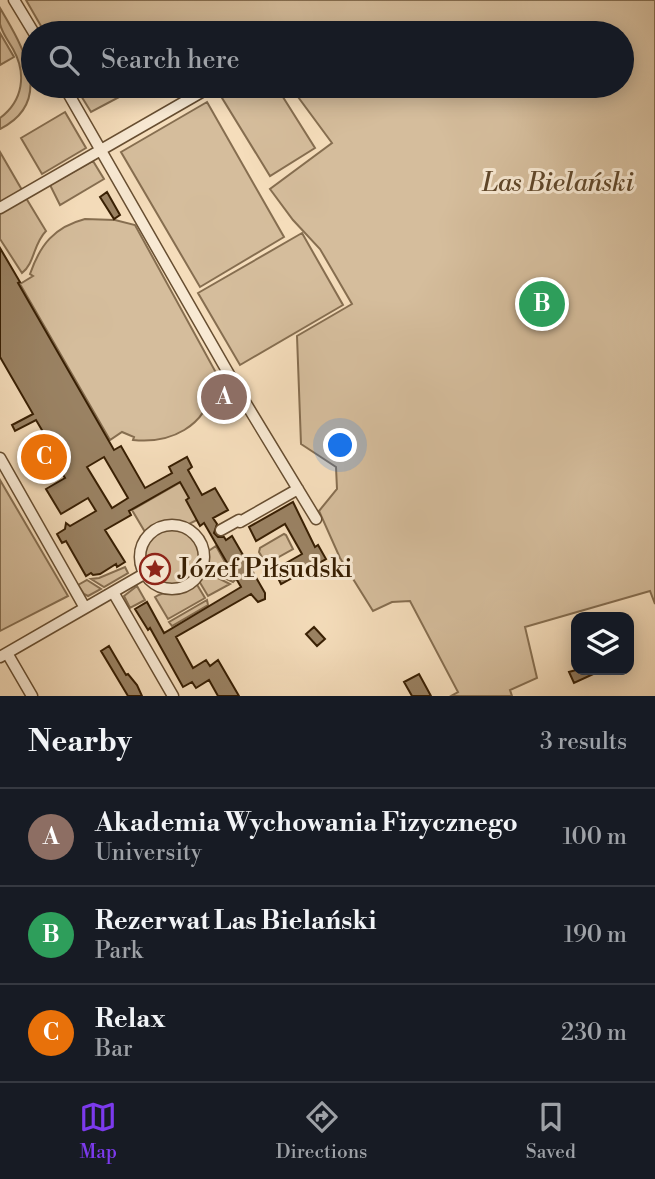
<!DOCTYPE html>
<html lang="en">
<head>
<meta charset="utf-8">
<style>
	:root { --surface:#171b24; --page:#20242c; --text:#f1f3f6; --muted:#9ea1a6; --line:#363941; --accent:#7c3aed }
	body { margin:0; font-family:"Libre Bodoni",serif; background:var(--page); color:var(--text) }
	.controls { position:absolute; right:21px; bottom:21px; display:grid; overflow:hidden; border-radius:14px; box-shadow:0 4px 18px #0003 }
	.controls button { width:63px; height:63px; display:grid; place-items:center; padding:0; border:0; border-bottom:2px solid var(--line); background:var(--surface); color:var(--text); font:35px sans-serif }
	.you { position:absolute; left:341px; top:446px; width:24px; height:24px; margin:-18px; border:5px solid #fff; border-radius:50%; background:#1a73e8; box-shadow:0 0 0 10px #1a73e833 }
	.badge { display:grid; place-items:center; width:46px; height:46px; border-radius:50%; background:var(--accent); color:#fff; font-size:23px; font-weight:700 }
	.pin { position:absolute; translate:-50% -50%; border:4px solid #fff; box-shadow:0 2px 7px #0006 }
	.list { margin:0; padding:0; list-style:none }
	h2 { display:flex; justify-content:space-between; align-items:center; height:91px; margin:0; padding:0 28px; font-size:30px }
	h2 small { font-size:23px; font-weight:400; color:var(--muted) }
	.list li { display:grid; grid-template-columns:46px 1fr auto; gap:21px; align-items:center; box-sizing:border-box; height:98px; padding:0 28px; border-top:2px solid var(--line) }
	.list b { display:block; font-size:26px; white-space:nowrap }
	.list p { margin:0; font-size:23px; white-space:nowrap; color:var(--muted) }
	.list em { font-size:23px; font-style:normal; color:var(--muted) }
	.icon { flex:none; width:38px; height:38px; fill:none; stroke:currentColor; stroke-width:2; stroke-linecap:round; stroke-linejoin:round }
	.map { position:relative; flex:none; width:655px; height:696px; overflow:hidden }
	.search { position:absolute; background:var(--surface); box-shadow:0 4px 18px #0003; left:21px; right:21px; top:21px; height:77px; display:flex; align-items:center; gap:18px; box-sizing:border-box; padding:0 24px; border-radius:38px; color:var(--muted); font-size:26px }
	.sheet { height:385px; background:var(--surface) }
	nav { display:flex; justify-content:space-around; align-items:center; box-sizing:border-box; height:98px; border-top:2px solid var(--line); background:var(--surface); font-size:19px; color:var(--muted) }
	nav a { display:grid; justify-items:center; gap:4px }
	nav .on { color:var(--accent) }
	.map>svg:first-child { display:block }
</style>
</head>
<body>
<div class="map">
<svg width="655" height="696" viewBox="0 0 655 696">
	<rect width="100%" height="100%" fill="#f5ddbb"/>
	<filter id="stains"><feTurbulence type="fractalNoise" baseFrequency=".00286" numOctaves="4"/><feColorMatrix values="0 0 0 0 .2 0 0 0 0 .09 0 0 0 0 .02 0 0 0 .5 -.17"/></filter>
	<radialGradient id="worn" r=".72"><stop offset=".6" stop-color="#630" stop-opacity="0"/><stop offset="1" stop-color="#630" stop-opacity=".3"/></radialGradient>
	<!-- green -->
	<path fill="#d5bd9c" stroke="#866e50" stroke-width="2" d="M26,0H655V604L650,591L525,627L537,678L510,690L512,696H451L458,692L410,601L392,602L373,611L340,558L319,511L337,489L336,467L301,444L297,336L352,304L320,249L293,220L270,189L332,143L290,86H622V33H45Z
		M0,8C22,45 56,101 0,129V118C23,101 27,74 13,49C9,42 2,33 0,24C0,19 0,13 0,8Z
		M0,33L14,57L0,65Z
		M75,86H140L91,112Z
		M231,86H276L315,148L270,176L219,93Z
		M207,102L284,237L200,287L121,152Z
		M65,112L86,148L42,174L21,138Z
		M0,152L22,190L0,203Z
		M93,161L104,179L60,205L50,185Z
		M26,198L46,231C33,244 35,263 22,273L0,239V213Z
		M85,219L115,220L135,225L220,380L211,385L213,387C206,427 170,444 133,440L134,437L122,432L110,440L20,284L33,276L30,274C40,245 54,227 85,219Z
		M302,233L343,305L240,365L198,293Z
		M0,480L68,596L0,631Z
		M181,482L190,498L197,520L187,525C172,520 158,522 145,532L132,510Z
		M144 556a28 28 0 1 1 56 0a28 28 0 1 1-56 0Z
		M284,534L286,535L293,549L268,563L265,562L259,552L260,548Z
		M216,546L235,580L233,582L205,569L207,552Z
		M125,567L128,573L104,587L91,579L99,578Z
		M204,571L230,584L208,596L199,581Z
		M87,580L101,589L88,596L84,594L78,585Z
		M196,583L205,598L168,619L155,597C168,589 183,593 196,583Z
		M137,586L145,600L130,608L124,596Z
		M207,600L208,605L172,626L169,622Z"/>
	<!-- building -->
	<path fill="#9a8263" stroke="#381f03" stroke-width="2" fill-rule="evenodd" d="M107,192L120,215L114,219L100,197Z
		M0,248L20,282L18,283L114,450L121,446L145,488L172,473L169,467L187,457L192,467L188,470L202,495L215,488L228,510L213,518L217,524L214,533L218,537H224L226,540L232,536L265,593V599L258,602L251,594L176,637L193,668L206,660L210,666L218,660L239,696H218L209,680L196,688L192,682L183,687L150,628L148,630L135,609L147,602L164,633L241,587L204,523L200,526L186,500L189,498L180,482L129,511L131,515L105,530L125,562L117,567L116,564L100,574L93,575L91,573L86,576L66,541L62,543L57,534L65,529L66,523L70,526L96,511L88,498L61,514L46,489L65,478L57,465L38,476L23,450L46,437L36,420L15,431L12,425L33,414L0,357ZM104,457L128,498L112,508L87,467Z
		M293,502L315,547L318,545L326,559L281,584L274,570L302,554L285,524L256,541L249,527Z
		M314,627L325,639L317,646L306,634Z
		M109,646L126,675L128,674L137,685L142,696H128L101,651Z
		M576,670H602L574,683L569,672Z
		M419,674L431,696H412L404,682Z"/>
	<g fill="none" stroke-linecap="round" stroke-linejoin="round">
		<!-- minor casing -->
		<g stroke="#674e31" stroke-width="13">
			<path id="minor" d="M14,0L34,33
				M64,86L242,397L316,519
				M0,208L212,86
				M0,458L85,608
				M140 557a32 32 0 1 1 64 0a32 32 0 1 1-64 0Z
				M221,530L239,520L240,522L298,489
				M113,592L173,696
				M7,653L32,696
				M0,657L144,574"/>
		</g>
		<!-- minor -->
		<use href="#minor" stroke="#f8e9d3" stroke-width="10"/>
	</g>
	<!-- icons -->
	<defs>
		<g id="sight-ring" transform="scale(1.575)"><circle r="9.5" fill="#f8e9d3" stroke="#8f2418" stroke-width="1.5"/><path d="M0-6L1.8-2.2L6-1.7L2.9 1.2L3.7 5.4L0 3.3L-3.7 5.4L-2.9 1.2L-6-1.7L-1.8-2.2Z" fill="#8f2418"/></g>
	</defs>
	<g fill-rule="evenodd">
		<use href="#sight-ring" x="155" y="569"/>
	</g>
	<g text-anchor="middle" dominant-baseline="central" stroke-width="6" stroke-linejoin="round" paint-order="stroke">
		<!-- park labels -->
		<g font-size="26" font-style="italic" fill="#5f4629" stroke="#f8e9d3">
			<text x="558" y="183">Las Bielański</text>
		</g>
		<!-- poi labels -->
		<g font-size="26" fill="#381f03" stroke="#f8e9d3" text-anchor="start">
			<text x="178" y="569">Józef Piłsudski</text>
		</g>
	</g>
	<rect width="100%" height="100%" filter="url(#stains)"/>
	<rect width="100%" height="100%" fill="url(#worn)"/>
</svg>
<div class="controls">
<button><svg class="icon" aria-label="layers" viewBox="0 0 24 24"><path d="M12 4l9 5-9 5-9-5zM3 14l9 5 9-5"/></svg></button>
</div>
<div class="you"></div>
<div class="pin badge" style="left:224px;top:397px;background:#8d6e63">A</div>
<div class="pin badge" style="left:542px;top:304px;background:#2e9e5b">B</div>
<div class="pin badge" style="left:44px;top:457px;background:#e8710a">C</div>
<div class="search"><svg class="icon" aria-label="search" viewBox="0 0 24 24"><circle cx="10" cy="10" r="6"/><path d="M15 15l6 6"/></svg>Search here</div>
</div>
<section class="sheet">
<h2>Nearby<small>3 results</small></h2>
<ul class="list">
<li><span class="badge" style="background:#8d6e63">A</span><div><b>Akademia Wychowania Fizycznego</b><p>University</p></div><em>100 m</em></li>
<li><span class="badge" style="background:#2e9e5b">B</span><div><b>Rezerwat Las Bielański</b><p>Park</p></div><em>190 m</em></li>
<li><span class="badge" style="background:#e8710a">C</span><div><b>Relax</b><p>Bar</p></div><em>230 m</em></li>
</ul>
</section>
<nav>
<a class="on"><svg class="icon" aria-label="map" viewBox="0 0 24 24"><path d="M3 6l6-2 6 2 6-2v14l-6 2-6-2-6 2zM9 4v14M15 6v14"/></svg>Map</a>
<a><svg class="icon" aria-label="directions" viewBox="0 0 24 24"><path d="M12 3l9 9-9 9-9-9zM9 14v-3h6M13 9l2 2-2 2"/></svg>Directions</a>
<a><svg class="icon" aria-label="saved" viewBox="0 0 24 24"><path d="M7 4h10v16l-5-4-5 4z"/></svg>Saved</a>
</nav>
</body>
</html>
